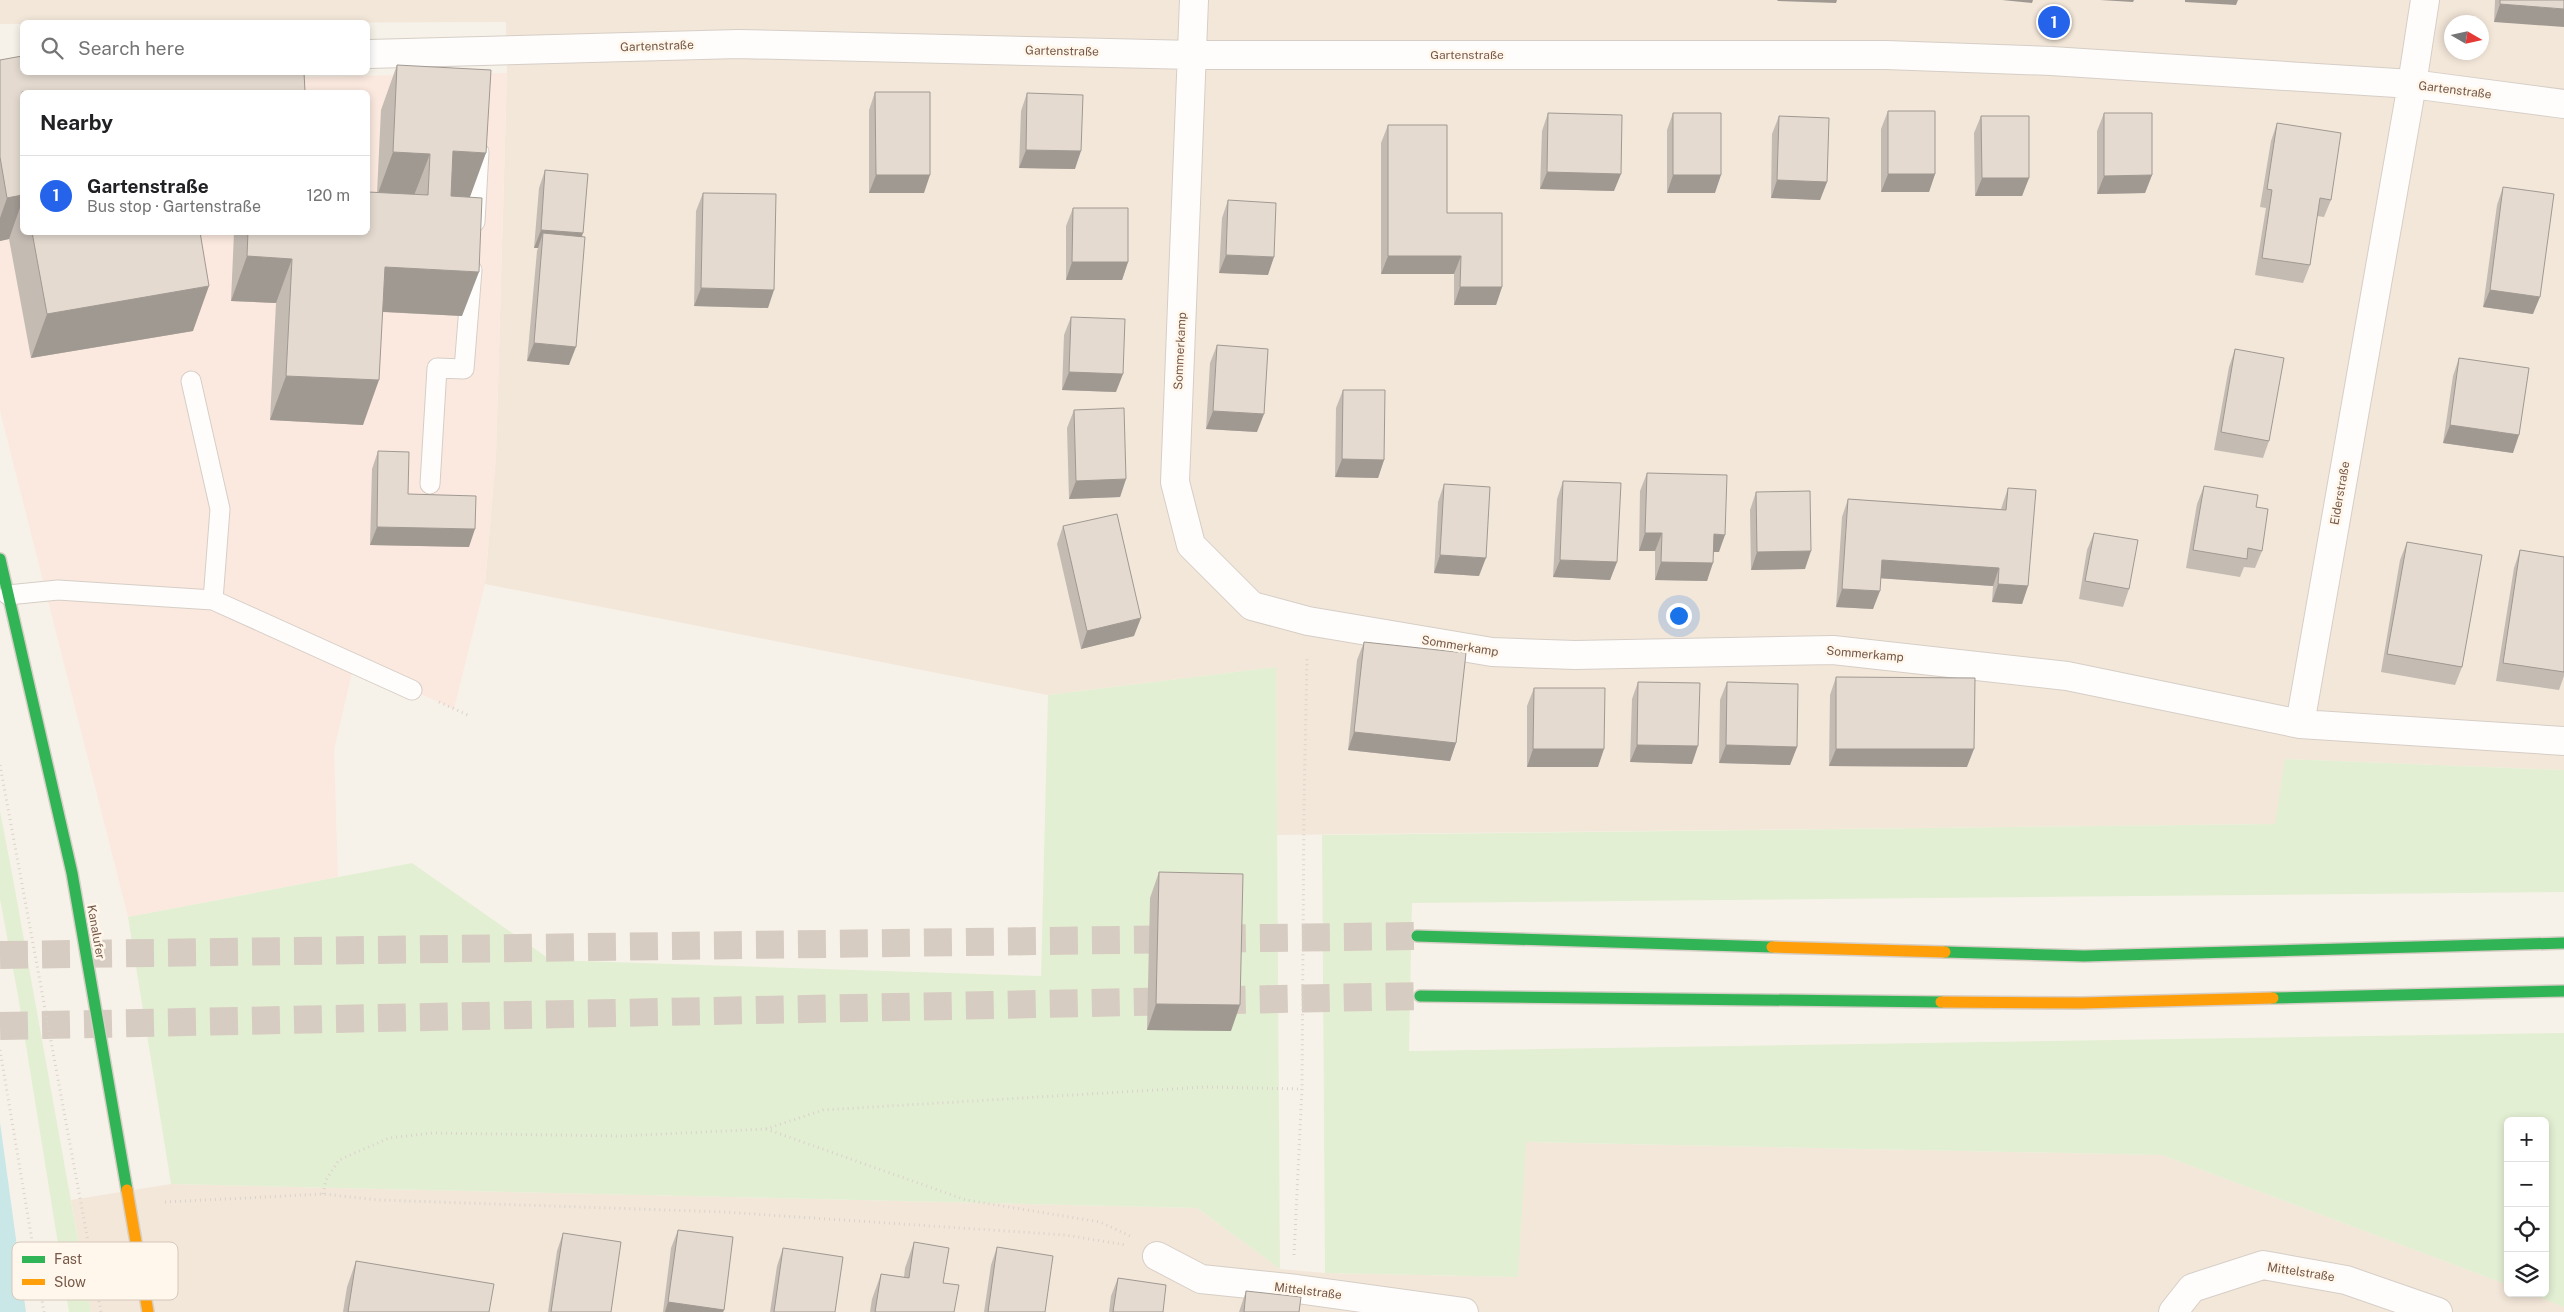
<!DOCTYPE html>
<html lang="en">
<head>
<meta charset="utf-8">
<style>
	:root { --surface:#fff; --page:#f6f6f6; --text:#202124; --muted:#757577; --line:#e0e0e0; --accent:#2563eb }
	body { margin:0; font-family:"Public Sans",sans-serif; background:var(--page); color:var(--text) }
	.controls { position:absolute; right:15px; bottom:15px; display:grid; overflow:hidden; border-radius:8px; box-shadow:0 2px 8px #0003 }
	.controls button { width:45px; height:45px; display:grid; place-items:center; padding:0; border:0; border-bottom:1px solid var(--line); background:var(--surface); color:var(--text); font:25px sans-serif }
	.compass { position:absolute; left:2444px; top:15px; width:45px; height:45px; border-radius:50%; background:var(--surface); box-shadow:0 2px 8px #0003; rotate:99deg }
	.you { position:absolute; left:1678px; top:615px; width:18px; height:18px; margin:-12px; border:4px solid #fff; border-radius:50%; background:#1a73e8; box-shadow:0 0 0 8px #1a73e833 }
	.badge { display:grid; place-items:center; width:32px; height:32px; border-radius:50%; background:var(--accent); color:#fff; font-size:16px; font-weight:700 }
	.pin { position:absolute; translate:-50% -50%; border:2px solid #fff; box-shadow:0 1px 5px #0006 }
	.list { margin:0; padding:0; list-style:none }
	h2 { display:flex; justify-content:space-between; align-items:center; height:65px; margin:0; padding:0 20px; font-size:21px }
	h2 small { font-size:16px; font-weight:400; color:var(--muted) }
	.list li { display:grid; grid-template-columns:32px 1fr auto; gap:15px; align-items:center; box-sizing:border-box; height:80px; padding:0 20px; border-top:1px solid var(--line) }
	.list b { display:block; font-size:19px; white-space:nowrap }
	.list p { margin:0; font-size:16px; white-space:nowrap; color:var(--muted) }
	.list em { font-size:16px; font-style:normal; color:var(--muted) }
	.icon { flex:none; width:28px; height:28px; fill:none; stroke:currentColor; stroke-width:2; stroke-linecap:round; stroke-linejoin:round }
	.map { position:relative; flex:none; width:2564px; height:1312px; overflow:hidden }
	.search { position:absolute; background:var(--surface); box-shadow:0 2px 8px #0003; left:20px; top:20px; width:350px; height:55px; display:flex; align-items:center; gap:12px; box-sizing:border-box; padding:0 18px; border-radius:8px; color:var(--muted); font-size:19px }
	.panel { position:absolute; background:var(--surface); box-shadow:0 2px 8px #0003; left:20px; top:90px; width:350px; height:145px; border-radius:8px }
	.map>svg:first-child { display:block }
</style>
</head>
<body>
<div class="map">
<svg width="2564" height="1312" viewBox="0 0 2564 1312">
	<rect width="100%" height="100%" fill="#f7f2e9"/>
	<!-- residential -->
	<path fill="#f3e7d9" fill-rule="evenodd" d="M0,0H2564V770L2286,759L2276,824L1277,835L1276,667L1048,695L485,584L496,456L507,73L506,22L0,24ZM2452,22H2482V52H2452Z
		M1525,1142L2162,1155L2508,1285V1293H2529L2564,1306V1312H91L71,1200L171,1184L1197,1208L1280,1269L1325,1273L1517,1277Z"/>
	<!-- commercial -->
	<path fill="#fbe9df" fill-rule="evenodd" d="M507,73L496,456L485,584L454,709L354,664L334,750L338,877L128,917L0,411V83ZM22,92H368V232H22Z"/>
	<!-- green -->
	<path fill="#e3efd3" d="M1276,667L1280,1269L1197,1208L171,1184L128,917L412,863L551,960L1041,976L1048,695Z
		M2285,759L2564,770V892L1412,903L1409,1051L2564,1033V1307L2529,1293H2545V1121H2508V1285L2162,1155L1526,1142L1518,1277L1325,1273L1322,835L2275,824Z
		M0,811L12,873L91,1312H69L18,996L0,899Z"/>
	<!-- water -->
	<path fill="#cae7e8" d="M0,1122L26,1312H0Z"/>
	<g fill="none" stroke-linecap="round" stroke-linejoin="round">
		<!-- highway-tunnel -->
		<path stroke="#d7ccc1" stroke-width="28" stroke-dasharray="28 14" stroke-linecap="butt" d="M0,955L1417,936
			M0,1026L1420,996"/>
		<!-- lane casing -->
		<g stroke="#d6cec6" stroke-width="21">
			<path id="lane" d="M475,222L479,152
				M191,381L220,509L213,600
				M430,484L437,368L464,369L472,270
				M8,595L58,590L213,600L412,690"/>
		</g>
		<!-- street casing -->
		<g stroke="#d6cec6" stroke-width="30">
			<path id="street" d="M1194,0L1175,482L1191,545L1252,606L1308,621L1492,652L1575,655L1833,650L2067,676L2300,724
				M2425,0L2412,84L2300,724L2564,741
				M368,54L738,44L1193,55H1886L2051,61L2412,84L2564,104
				M1157,1256L1201,1279L1297,1289L1464,1312
				M2173,1312L2192,1288L2263,1265L2346,1280L2438,1312"/>
		</g>
		<!-- fast casing -->
		<g stroke="#d7cec6" stroke-width="14">
			<path id="fast" d="M0,559L72,873L127,1190
				M1417,936L1772,947
				M1945,952L2084,956L2564,943
				M1420,996L1941,1002
				M2273,998L2564,991"/>
		</g>
		<!-- slow casing -->
		<g stroke="#d7cec6" stroke-width="14">
			<path id="slow" d="M1772,947L1945,952
				M1941,1002L2082,1003L2273,998
				M127,1190L148,1312"/>
		</g>
		<!-- path -->
		<path stroke="#dad2cc" stroke-width="3" stroke-dasharray="1 4" stroke-linecap="butt" d="M439,702L470,716
			M0,765L101,1312
			M0,1050L44,1312
			M766,1129L966,1200L1100,1222L1130,1236
			M323,1194L326,1180L339,1160L389,1138L432,1133L621,1136L766,1129L823,1110L1205,1087L1302,1089
			M165,1202L323,1194L379,1200L724,1212L1065,1235L1126,1245
			M1294,1255L1302,1089L1304,806L1307,656"/>
		<!-- lane -->
		<use href="#lane" stroke="#fefdfc" stroke-width="19"/>
		<!-- street -->
		<use href="#street" stroke="#fefdfc" stroke-width="28"/>
		<!-- fast -->
		<use href="#fast" stroke="#30b455" stroke-width="11"/>
		<!-- slow -->
		<use href="#slow" stroke="#ff9f0a" stroke-width="11"/>
	</g>
	<!-- wall -->
	<path fill="#c4bbb3" d="M2495,0H2564L2494,22Z
		M0,60L22,92V232H200L193,331L31,358L9,239L0,241Z
		M397,65L470,197L462,316L382,312L363,425L270,420L276,303L231,301L234,232H368L377,193L381,110Z
		M875,92L924,193H869V110Z
		M1027,93L1075,169L1019,168L1021,111Z
		M1888,111L1935,174L1929,192H1881V129Z
		M1548,113L1614,191L1540,189L1542,131Z
		M1673,113L1715,193H1667V130Z
		M2104,113L2152,175L2145,193L2097,194V131Z
		M1779,116L1827,182L1820,200L1771,198L1772,134Z
		M1981,116L2029,178L2022,196H1975L1974,133Z
		M2277,123L2331,200L2324,217L2317,216L2310,265L2303,283L2255,275L2266,208L2260,207L2271,141Z
		M1388,125L1447,213L1502,287L1496,305H1454V274H1381V143Z
		M545,170L582,236L569,365L527,361L537,251L538,248H534L539,188Z
		M2503,187L2533,314L2483,307L2497,205Z
		M703,193L768,308L694,306L696,211Z
		M1228,200L1268,275L1219,273L1222,218Z
		M1073,208L1128,262L1122,280H1066V226Z
		M1071,317L1116,392L1062,390L1064,335Z
		M1217,345L1257,432L1206,429L1210,363Z
		M2235,349L2269,441L2263,458L2214,450L2229,367Z
		M2459,358L2513,453L2443,443L2453,376Z
		M1343,390L1384,460L1378,478L1335,477L1336,408Z
		M1074,410L1126,479L1120,497L1069,499L1067,428Z
		M378,451L408,494L469,547L370,545L372,469Z
		M1647,473L1719,552H1714L1707,581L1655,580V551H1639L1640,491Z
		M1563,481L1617,562L1610,580L1553,577L1557,499Z
		M1444,484L1479,576L1434,573L1438,502Z
		M2204,486L2256,507L2262,551L2255,568L2244,567L2240,577L2186,568L2197,504Z
		M2008,488L2028,586L2022,604L1992,602L1993,586L1881,578L1873,609L1836,607L1842,517L1848,499L2001,509Z
		M1756,492L1805,569L1751,570L1750,510Z
		M1063,526L1134,636L1081,649L1057,544Z
		M2094,533L2129,589L2123,607L2079,599L2087,550Z
		M2407,542L2462,667L2455,685L2381,672L2400,560Z
		M2520,550L2564,557V676L2559,690L2496,681L2514,568Z
		M1364,642L1456,743L1450,761L1348,750L1357,660Z
		M1836,677L1967,767L1829,766L1830,695Z
		M1638,682L1692,764L1630,762L1632,699Z
		M1727,682L1797,747L1790,765L1719,763L1720,700Z
		M1534,688L1598,767H1527V706Z
		M1159,872L1231,1031L1147,1030L1150,898Z
		M678,1230L724,1310L723,1312H663L671,1248Z
		M563,1233L611,1312H548L557,1251Z
		M914,1242L954,1312H870L872,1299L881,1274L904,1277L905,1268Z
		M997,1247L1045,1312H984L991,1265Z
		M783,1248L835,1312H770L777,1266Z
		M356,1261L489,1312H343L347,1287Z
		M1118,1278L1163,1312H1109L1111,1296Z
		M1246,1291L1299,1312H1239Z"/>
	<!-- shaded-wall -->
	<path fill="#a09992" d="M1778,0H1837L1836,3L1777,1Z
		M2002,0H2033L2032,3Z
		M2100,0H2134L2133,2Z
		M2185,0H2238L2236,5L2185,2Z
		M2500,4L2564,9V27L2494,22Z
		M1026,150L1081,151L1075,169L1019,168Z
		M453,151L486,153L470,197L437,196Z
		M393,152L430,154L413,198L377,196Z
		M1547,172L1621,174L1614,191L1540,189Z
		M1888,174H1935L1929,192H1881Z
		M876,175H930L924,193H869Z
		M1673,175H1721L1715,193H1667Z
		M2152,175L2145,193L2097,194L2104,176Z
		M1982,178H2029L2022,196H1975Z
		M1777,180L1827,182L1820,200L1771,198Z
		M22,195V202L9,239L0,241V218L7,198Z
		M541,230L583,233L577,251L543,233L538,248H534Z
		M1226,255L1274,257L1268,275L1219,273Z
		M247,256L292,259L276,303L231,301Z
		M1388,256H1461L1454,274H1381Z
		M1072,262H1128L1122,280H1066Z
		M385,267L479,272L462,316L368,311Z
		M209,286L193,331L31,358L47,314Z
		M1460,287H1502L1496,305H1454Z
		M701,288L774,290L768,308L694,306Z
		M2490,290L2540,297L2533,314L2483,307Z
		M534,343L576,347L569,365L527,361Z
		M1069,372L1123,374L1116,392L1062,390Z
		M286,376L379,380L363,425L270,420Z
		M1213,411L1264,414L1257,432L1206,429Z
		M2450,425L2519,435L2513,453L2443,443Z
		M1342,459L1384,460L1378,478L1335,477Z
		M1126,479L1120,497L1069,499L1076,481Z
		M377,527L475,529L469,547L370,545Z
		M1645,533H1662L1655,551H1639Z
		M1714,534L1725,535L1719,552H1707Z
		M1811,551L1805,569L1751,570L1757,552Z
		M1440,555L1486,558L1479,576L1434,573Z
		M1560,560L1617,562L1610,580L1553,577Z
		M1882,560L1999,568L1993,586L1876,578Z
		M1661,562L1713,563L1707,581L1655,580Z
		M1998,584L2028,586L2022,604L1992,602Z
		M1842,589L1880,591L1873,609L1836,607Z
		M1141,618L1134,636L1081,649L1087,631Z
		M1354,732L1456,743L1450,761L1348,750Z
		M1637,745L1698,746L1692,764L1630,762Z
		M1726,745L1797,747L1790,765L1719,763Z
		M1533,749H1604L1598,767H1527Z
		M1836,749H1974L1967,767L1829,766Z
		M1156,1004L1240,1005L1231,1031L1147,1030Z
		M668,1302L724,1310L723,1312H665Z"/>
	<!-- building -->
	<path fill="#e4dad0" stroke="#a09992" d="M2500,0H2564V9L2500,4Z
		M22,56V72H304L305,92H22V195L7,198L0,157V60Z
		M397,65L491,70L486,153L453,151L451,196L482,198L479,272L385,267L379,380L286,376L292,259L247,256L248,232H368V192L428,195L430,154L393,152Z
		M875,92H930V175H876Z
		M1027,93L1083,95L1081,151L1026,150Z
		M1888,111H1935V174H1888Z
		M1548,113L1622,115L1621,174L1547,172Z
		M1673,113H1721V175H1673Z
		M2104,113H2152V175L2104,176Z
		M1779,116L1829,118L1827,182L1777,180Z
		M1981,116H2029V178H1982Z
		M2277,123L2341,133L2331,200L2320,198L2310,265L2262,258L2272,190L2267,189Z
		M1388,125H1447V213H1502V287H1460L1461,256H1388Z
		M545,170L588,174L583,233L541,230Z
		M2503,187L2554,194L2540,297L2490,290Z
		M703,193L776,194L774,290L701,288Z
		M1228,200L1276,203L1274,257L1226,255Z
		M1073,208H1128V262H1072Z
		M32,232H200L209,286L47,314Z
		M543,233L585,237L576,347L534,343Z
		M1071,317L1125,319L1123,374L1069,372Z
		M1217,345L1268,349L1264,414L1213,411Z
		M2235,349L2284,358L2269,441L2221,432Z
		M2459,358L2529,368L2519,435L2450,425Z
		M1343,390H1385L1384,460L1342,459Z
		M1124,408L1126,479L1076,481L1074,410Z
		M378,451L409,452L408,494L476,496L475,529L377,527Z
		M1647,473L1727,475L1725,535L1714,534L1713,563L1661,562L1662,533H1645Z
		M1563,481L1621,483L1617,562L1560,560Z
		M1444,484L1490,487L1486,558L1440,555Z
		M2204,486L2258,495L2256,507L2268,509L2262,551L2248,548L2247,559L2193,550Z
		M2008,488L2036,490L2028,586L1998,584L1999,568L1882,560L1880,591L1842,589L1848,499L2006,510Z
		M1810,491L1811,551L1757,552L1756,492Z
		M1117,514L1141,618L1087,631L1063,526Z
		M2094,533L2138,540L2129,589L2085,581Z
		M2407,542L2482,555L2462,667L2387,654Z
		M2520,550L2564,557V672L2503,663Z
		M1364,642L1466,653L1456,743L1354,732Z
		M1836,677L1975,678L1974,749H1836Z
		M1638,682L1700,683L1698,746L1637,745Z
		M1727,682L1798,684L1797,747L1726,745Z
		M1534,688H1605L1604,749H1533Z
		M1159,872L1243,874L1240,1005L1156,1004Z
		M678,1230L733,1237L724,1310L668,1302Z
		M563,1233L621,1242L611,1312H551Z
		M914,1242L949,1248L943,1283L959,1285L954,1312H875L881,1274L909,1278Z
		M997,1247L1053,1256L1045,1312H988Z
		M783,1248L843,1257L835,1312H774Z
		M356,1261L494,1284L489,1312H348Z
		M1118,1278L1166,1285L1163,1312H1113Z
		M1246,1291L1301,1297L1299,1312H1244Z"/>
	<g text-anchor="middle" dominant-baseline="central" stroke-width="5" stroke-linejoin="round" paint-order="stroke">
		<!-- street labels -->
		<g font-size="12" fill="#775848" stroke="#fff7eb">
			<text transform="translate(657 46) rotate(-2)">Gartenstraße</text>
			<text transform="translate(1062 51) rotate(1)">Gartenstraße</text>
			<text x="1467" y="55">Gartenstraße</text>
			<text transform="translate(2455 90) rotate(7)">Gartenstraße</text>
			<text transform="translate(1180 351) rotate(-87)">Sommerkamp</text>
			<text transform="translate(2340 493) rotate(-80)">Eiderstraße</text>
			<text transform="translate(1460 646) rotate(9)">Sommerkamp</text>
			<text transform="translate(1865 654) rotate(5)">Sommerkamp</text>
			<text transform="translate(96 932) rotate(80)">Kanalufer</text>
			<text transform="translate(2301 1272) rotate(9)">Mittelstraße</text>
			<text transform="translate(1308 1291) rotate(7)">Mittelstraße</text>
		</g>
	</g>
	<!-- legend -->
	<rect x="12" y="1242" width="166" height="58" rx="8" fill="#fff7eb" stroke="#d6c7ba" stroke-width="1"/>
	<rect x="22" y="1256" width="23" height="7" fill="#30b455"/>
	<rect x="22" y="1279" width="23" height="6" fill="#ff9f0a"/>
	<g font-size="14" fill="#775848">
		<text x="54" y="1264">Fast</text>
		<text x="54" y="1287">Slow</text>
	</g>
</svg>
<div class="controls">
<button>+</button>
<button>−</button>
<button><svg class="icon" aria-label="locate" viewBox="0 0 24 24"><circle cx="12" cy="12" r="6"/><path d="M12 2v4M12 18v4M2 12h4M18 12h4"/></svg></button>
<button><svg class="icon" aria-label="layers" viewBox="0 0 24 24"><path d="M12 4l9 5-9 5-9-5zM3 14l9 5 9-5"/></svg></button>
</div>
<svg class="compass" viewBox="-18 -18 36 36"><path d="M0-13l5 13h-10z" fill="#e53935"/><path d="M0 13l5-13h-10z" fill="#757577"/></svg>
<div class="you"></div>
<div class="pin badge" style="left:2054px;top:22px">1</div>
<div class="search"><svg class="icon" aria-label="search" viewBox="0 0 24 24"><circle cx="10" cy="10" r="6"/><path d="M15 15l6 6"/></svg>Search here</div>
<section class="panel">
<h2>Nearby<small></small></h2>
<ul class="list">
<li><span class="badge">1</span><div><b>Gartenstraße</b><p>Bus stop · Gartenstraße</p></div><em>120 m</em></li>
</ul>
</section>
</div>
</body>
</html>
